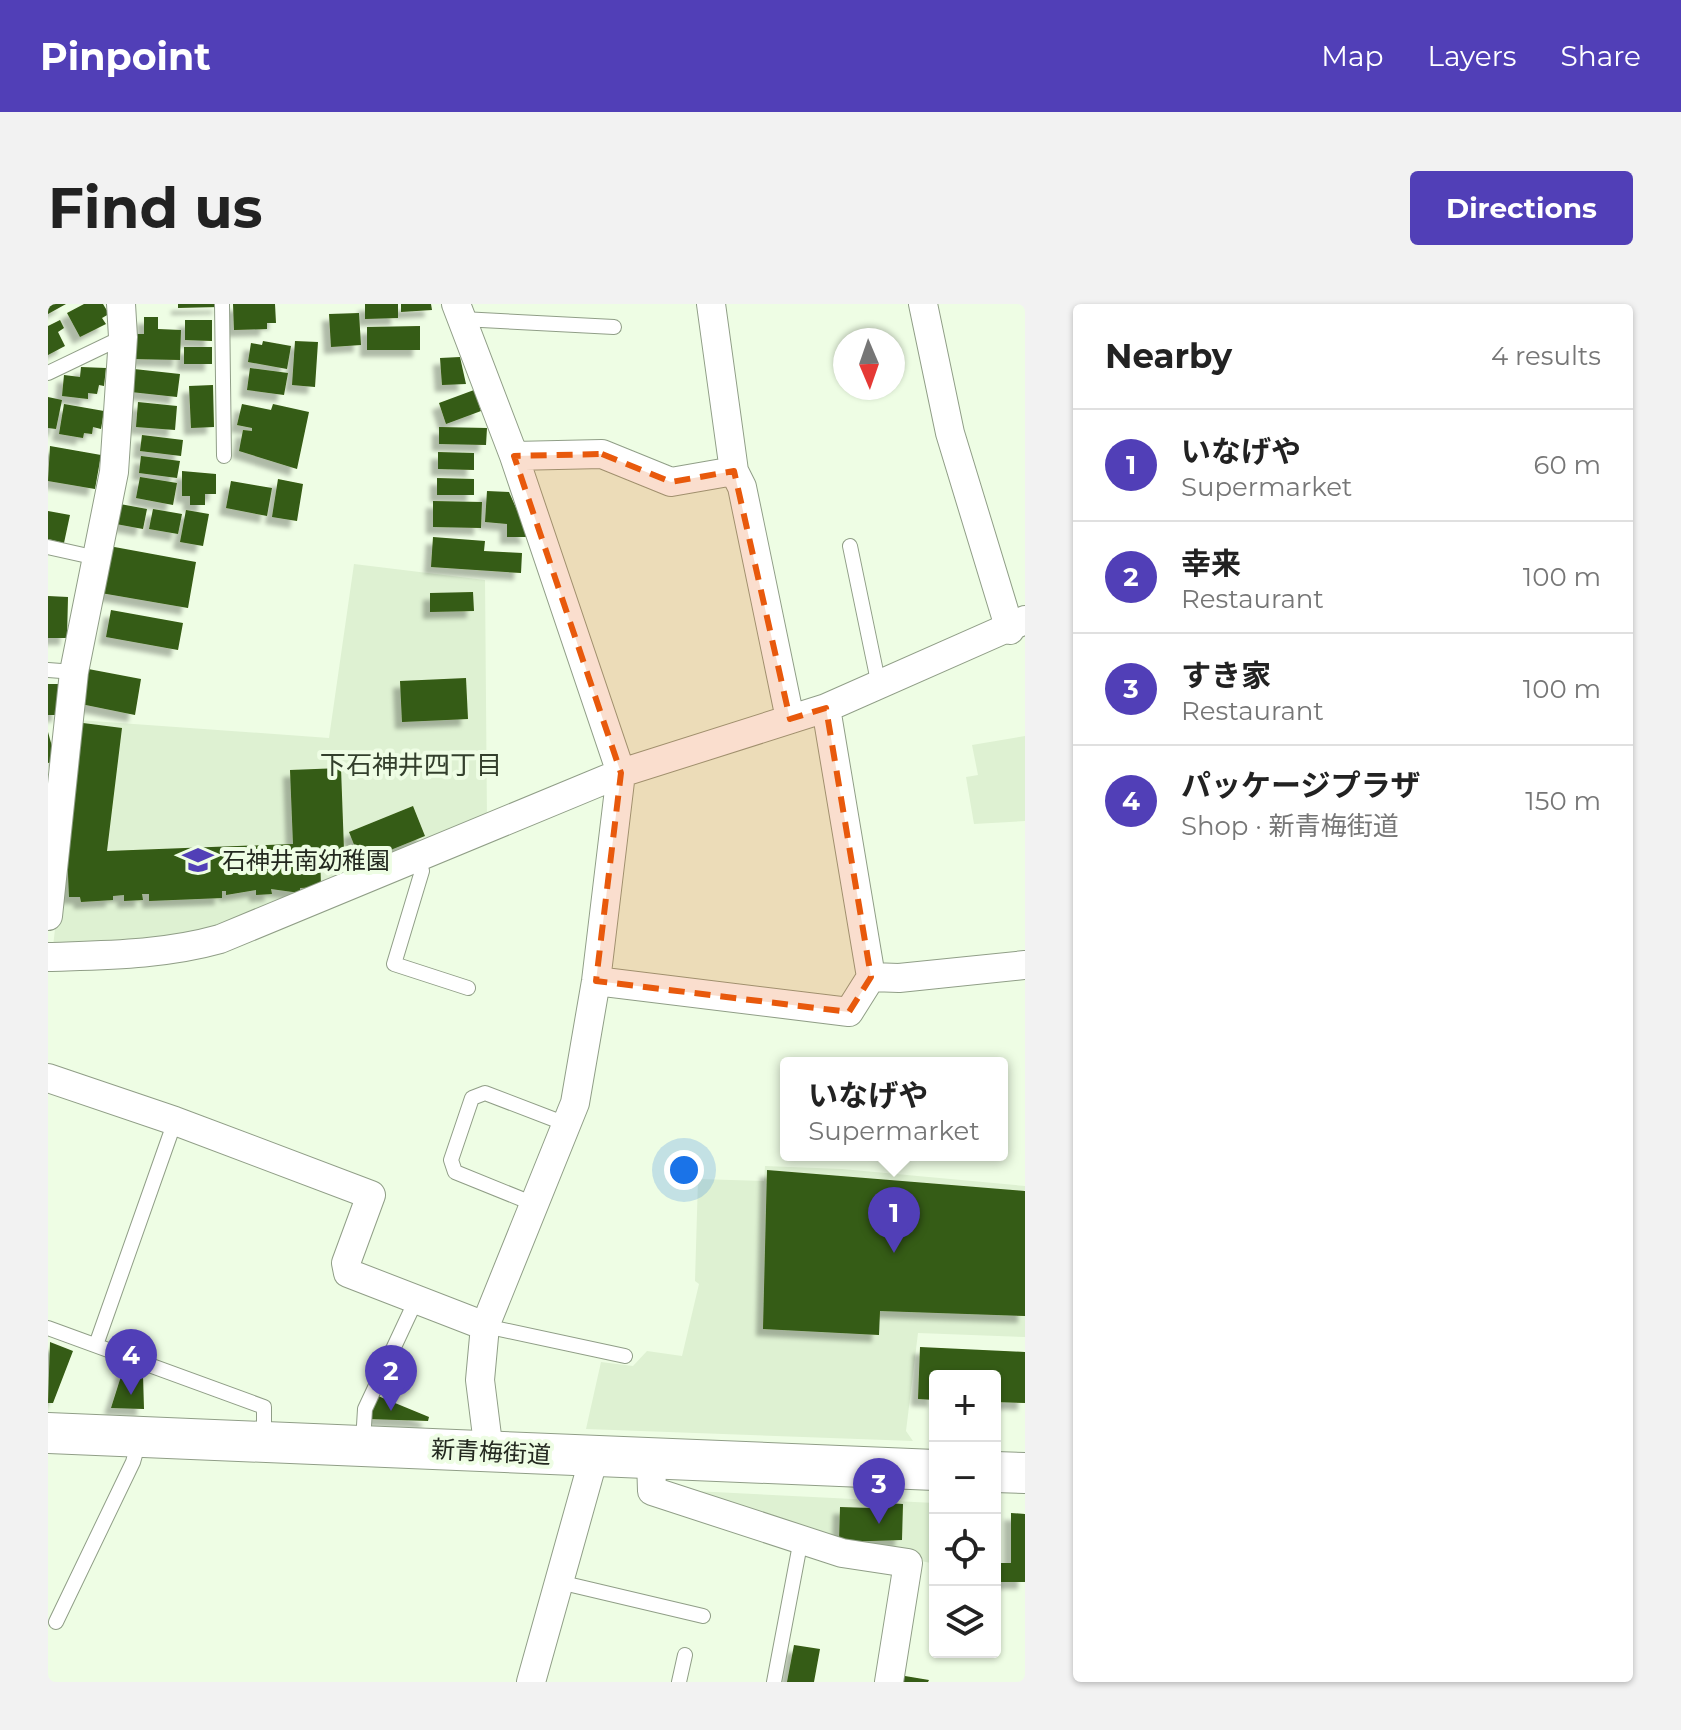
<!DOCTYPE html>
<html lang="en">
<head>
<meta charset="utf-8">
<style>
	:root { --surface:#fff; --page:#f2f2f2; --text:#222; --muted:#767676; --line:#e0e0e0; --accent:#513fb7 }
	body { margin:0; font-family:Montserrat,"Noto Sans JP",sans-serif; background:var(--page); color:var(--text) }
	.controls { position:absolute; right:24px; bottom:24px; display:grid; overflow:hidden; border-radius:8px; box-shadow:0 2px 6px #0004 }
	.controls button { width:72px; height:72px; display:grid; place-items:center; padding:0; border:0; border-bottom:2px solid var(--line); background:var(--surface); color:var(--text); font:40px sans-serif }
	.compass { position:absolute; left:785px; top:24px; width:72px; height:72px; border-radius:50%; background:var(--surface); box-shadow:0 2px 6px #0004; rotate:178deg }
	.you { position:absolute; left:636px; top:866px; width:28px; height:28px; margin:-20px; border:6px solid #fff; border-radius:50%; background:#1a73e8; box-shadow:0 0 0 12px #1a73e833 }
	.badge { display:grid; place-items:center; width:52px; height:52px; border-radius:50%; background:var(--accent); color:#fff; font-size:26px; font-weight:700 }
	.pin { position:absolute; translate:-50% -66px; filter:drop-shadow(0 2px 4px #0008) }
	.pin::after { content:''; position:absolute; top:42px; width:28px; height:24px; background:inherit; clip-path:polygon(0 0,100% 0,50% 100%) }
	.popup { position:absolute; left:732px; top:753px; width:228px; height:104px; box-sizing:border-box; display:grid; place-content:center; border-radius:8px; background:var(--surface); filter:drop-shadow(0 2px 6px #0005); font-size:26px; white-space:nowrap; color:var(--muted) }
	.popup b { font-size:30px; color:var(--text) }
	.popup::after { content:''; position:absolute; left:50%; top:100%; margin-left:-16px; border:16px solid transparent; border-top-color:var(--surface) }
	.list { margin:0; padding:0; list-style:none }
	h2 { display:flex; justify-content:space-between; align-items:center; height:104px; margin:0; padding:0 32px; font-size:34px }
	h2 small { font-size:26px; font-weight:400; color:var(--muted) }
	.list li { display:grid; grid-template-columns:52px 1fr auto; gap:24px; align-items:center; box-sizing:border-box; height:112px; padding:0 32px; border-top:2px solid var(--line) }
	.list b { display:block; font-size:30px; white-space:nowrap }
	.list p { margin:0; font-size:26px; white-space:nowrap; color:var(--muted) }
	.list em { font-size:26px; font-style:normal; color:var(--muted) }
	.icon { flex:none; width:44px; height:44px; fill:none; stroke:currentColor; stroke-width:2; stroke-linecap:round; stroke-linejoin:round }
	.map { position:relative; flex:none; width:977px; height:1378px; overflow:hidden; border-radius:8px }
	header { display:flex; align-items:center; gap:48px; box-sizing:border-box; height:112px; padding:0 40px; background:var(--accent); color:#fff }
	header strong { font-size:38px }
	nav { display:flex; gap:44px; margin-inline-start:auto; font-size:28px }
	.intro { display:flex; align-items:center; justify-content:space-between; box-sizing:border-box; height:192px; padding:0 48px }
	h1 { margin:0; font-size:56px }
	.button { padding:20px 36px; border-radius:8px; background:var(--accent); color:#fff; font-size:28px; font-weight:700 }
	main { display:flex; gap:48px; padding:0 48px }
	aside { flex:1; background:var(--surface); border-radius:8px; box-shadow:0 2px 6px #0004 }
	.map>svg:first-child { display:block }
</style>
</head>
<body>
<header>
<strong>Pinpoint</strong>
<nav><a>Map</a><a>Layers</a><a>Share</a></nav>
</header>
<div class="intro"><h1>Find us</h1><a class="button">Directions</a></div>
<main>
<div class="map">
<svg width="977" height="1378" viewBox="0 0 977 1378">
	<defs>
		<filter id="shadow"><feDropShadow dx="-7" dy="7" stdDeviation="2" flood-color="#0004"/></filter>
	</defs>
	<rect width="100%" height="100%" fill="#eefde4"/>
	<!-- built -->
	<path fill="#def1d2" d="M306,260L437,276L439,516L125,639L5,643L30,416L281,434Z
		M977,432V517L926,520L918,473L930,471L924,441Z
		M717,862L794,865L977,882V1033L870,1029L858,1127L865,1137L538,1125L553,1058L585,1062L599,1047L634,1052L651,980L647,977L650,875L716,877Z
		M626,1186L887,1199V1260L797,1240Z"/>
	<!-- building -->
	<path fill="#365b13" filter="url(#shadow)" d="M0,0H18L0,10Z
		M36,0H55L61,10L54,14L58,20L32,33L19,9Z
		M130,0H171V3L130,4Z
		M185,0H227L228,19H219V25L186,26Z
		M317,0H350V14L317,15Z
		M353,0H383L384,6L353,8Z
		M311,9L313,41L283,43L281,10Z
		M96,13H110V25L133,26L132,56L85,55L86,30H96Z
		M12,16L16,24L10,28L17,42L0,51V22Z
		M137,16H164V37L137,36Z
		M372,22V46H319V23Z
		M215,37L243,42L239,65L200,58L203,39L214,41Z
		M247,37L270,38L267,83L244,81Z
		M136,43H164V60H136Z
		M412,53L418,80L394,81L392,54Z
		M33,63L58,64L56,82L51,81L49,90L40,89V95L14,92L16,71L32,73Z
		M202,64L240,69L236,91L199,86Z
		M86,65L132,70L129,93L83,88Z
		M165,81L166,123L143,124L141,82Z
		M426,86L433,107L398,120L391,99Z
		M0,93L14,96L8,125L0,124Z
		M90,98L129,102L127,126L88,123Z
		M16,100L56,107L53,125L45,123L44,130L36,129L35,134L11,130Z
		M194,100L223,106L225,100L261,108L249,165L191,147L195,126L204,127V124L189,121Z
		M391,123L439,124L438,141L391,140Z
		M94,131L135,136L133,152L92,147Z
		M2,142L53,151L47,185L0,177Z
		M390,148L426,149V166L390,165Z
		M93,152L132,157L129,174L91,169Z
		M134,167L168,170V190H157V201H142V192H134Z
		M92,173L129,179L125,201L88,194Z
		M389,174L426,175V191H389Z
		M230,175L255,180L249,217L224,213Z
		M183,177L224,184L219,212L178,204Z
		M439,187L461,188L481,233H459V220L437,218Z
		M385,197L434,198L433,224L385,223Z
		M72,200L99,205L95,225L68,220Z
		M105,205L134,210L130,230L101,225Z
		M138,206L161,210L155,242L132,238Z
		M0,207L22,211L16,239L0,235Z
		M385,233L437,237L436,247L474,249L473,269L383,263Z
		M61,242L148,258L140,304L53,289Z
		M425,288L426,307L382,308V289Z
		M0,292L20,293L19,334H0Z
		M63,306L135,319L130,346L58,333Z
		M35,364L93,375L87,411L28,399Z
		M418,374L420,415L354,418L352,377Z
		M0,380H11V411H0Z
		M35,419L74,424L59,547L245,540L242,466L293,464L296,546L272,547L273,583L252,584V589L223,585L224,590L208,591V586L178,591V587H174V594L101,597V590H94L95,596L76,597V591L65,592V596L33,598L32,593H21L19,548Z
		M0,428L8,457L0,459Z
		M365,502L377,532L313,558L301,528Z
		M719,866L977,887V1012L832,1007L831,1031L715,1025Z
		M2,1038L25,1047L5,1099H0Z
		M872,1043L977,1048V1099L947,1098V1072H887V1096L870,1095Z
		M75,1066L95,1071L96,1105L63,1104Z
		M330,1092L381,1113L380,1117L321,1115Z
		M824,1198L855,1200L854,1236L791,1238L792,1203L823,1204Z
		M963,1209L977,1210V1278H950L951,1259H963Z
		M746,1341L772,1345L766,1378H739Z
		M851,1371L881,1376L880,1378H850Z"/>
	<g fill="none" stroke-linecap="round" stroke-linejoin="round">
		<!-- service casing -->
		<g stroke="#909e87" stroke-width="16">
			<path id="service" d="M174,0L176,152
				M414,15L566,23
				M0,69L75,33
				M802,242L831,382
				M0,243L49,254
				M0,366L26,368
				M370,551L374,567L346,660L420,684
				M486,900L407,868L403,856L424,794L437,789L518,820
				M437,1022L577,1052
				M0,1024L216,1103V1136
				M48,1041L127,817
				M315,1138L317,1105L368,996
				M511,1278L655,1312
				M8,1318L85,1158L91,1137
				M631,1378L637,1351
				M726,1378L753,1235"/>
		</g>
		<!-- minor casing -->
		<g stroke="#909e87" stroke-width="30">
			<path id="minor" d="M408,0L466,152L573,469L548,677L527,799L437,1022L432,1076L441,1148
				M663,0L686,167L694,183L742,415
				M875,0L902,129L962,326
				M466,152L554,150L623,178L686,167
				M0,612L26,368L66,168L75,33L73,0
				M0,653C59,651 115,651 172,635L573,469L778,404L977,316
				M823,673L851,674L977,661
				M548,677L801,708L823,673L778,404
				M0,774L127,817L323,891L298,959L300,969L437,1022
				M603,1155L604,1187L794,1249L860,1259L841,1378
				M483,1378L546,1153"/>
		</g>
		<!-- secondary casing -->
		<g stroke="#909e87" stroke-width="42">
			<path id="secondary" d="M0,1129L887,1166
				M947,1168L977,1169"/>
		</g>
		<!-- service -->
		<use href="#service" stroke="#fff" stroke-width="14"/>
		<!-- minor -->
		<use href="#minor" stroke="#fff" stroke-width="28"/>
		<!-- secondary -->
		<use href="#secondary" stroke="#fff" stroke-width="40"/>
	</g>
	<!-- marked area -->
	<path fill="#e8590c" fill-opacity="0.2" stroke="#e8590c" stroke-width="6" stroke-dasharray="16 10" stroke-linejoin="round" d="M554,150L623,178L686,167L742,415L778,404L823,673L801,708L548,677L573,469L466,152Z"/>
	<!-- icons -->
	<defs>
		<g id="school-bare" transform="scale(2.4)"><path d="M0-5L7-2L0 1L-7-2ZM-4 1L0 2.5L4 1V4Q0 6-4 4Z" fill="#513fb7" stroke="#eefde4" stroke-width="2.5" paint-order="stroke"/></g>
	</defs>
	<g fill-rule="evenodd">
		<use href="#school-bare" x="150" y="556"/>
	</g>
	<g text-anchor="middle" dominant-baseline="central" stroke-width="8" stroke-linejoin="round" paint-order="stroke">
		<!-- poi labels -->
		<g font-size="24" fill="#23281f" stroke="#eefde4" text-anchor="start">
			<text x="174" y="556">石神井南幼稚園</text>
		</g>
		<!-- street labels -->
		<g font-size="24" fill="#23281f" stroke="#eefde4">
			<text transform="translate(443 1148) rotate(3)">新青梅街道</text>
		</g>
		<!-- neighbourhood labels -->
		<g font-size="26" fill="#333f2c" stroke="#eefde4">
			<text x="363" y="461">下石神井四丁目</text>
		</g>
	</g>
</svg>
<div class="controls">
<button>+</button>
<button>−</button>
<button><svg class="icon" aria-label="locate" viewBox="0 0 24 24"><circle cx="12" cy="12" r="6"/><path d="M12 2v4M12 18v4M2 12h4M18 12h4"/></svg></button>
<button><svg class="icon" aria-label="layers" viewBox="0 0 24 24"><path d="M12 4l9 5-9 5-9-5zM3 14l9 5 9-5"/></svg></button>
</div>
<svg class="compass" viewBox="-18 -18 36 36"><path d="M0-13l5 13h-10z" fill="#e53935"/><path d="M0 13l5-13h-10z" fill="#767676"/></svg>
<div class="you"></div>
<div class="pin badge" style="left:846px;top:949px">1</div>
<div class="popup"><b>いなげや</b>Supermarket</div>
<div class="pin badge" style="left:343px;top:1107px">2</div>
<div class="pin badge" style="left:831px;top:1220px">3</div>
<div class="pin badge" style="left:83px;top:1091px">4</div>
</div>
<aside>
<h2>Nearby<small>4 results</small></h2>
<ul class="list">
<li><span class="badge">1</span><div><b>いなげや</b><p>Supermarket</p></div><em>60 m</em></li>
<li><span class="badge">2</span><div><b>幸来</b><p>Restaurant</p></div><em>100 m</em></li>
<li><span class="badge">3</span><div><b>すき家</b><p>Restaurant</p></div><em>100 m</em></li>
<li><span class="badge">4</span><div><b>パッケージプラザ</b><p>Shop · 新青梅街道</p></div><em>150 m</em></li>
</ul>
</aside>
</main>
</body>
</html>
